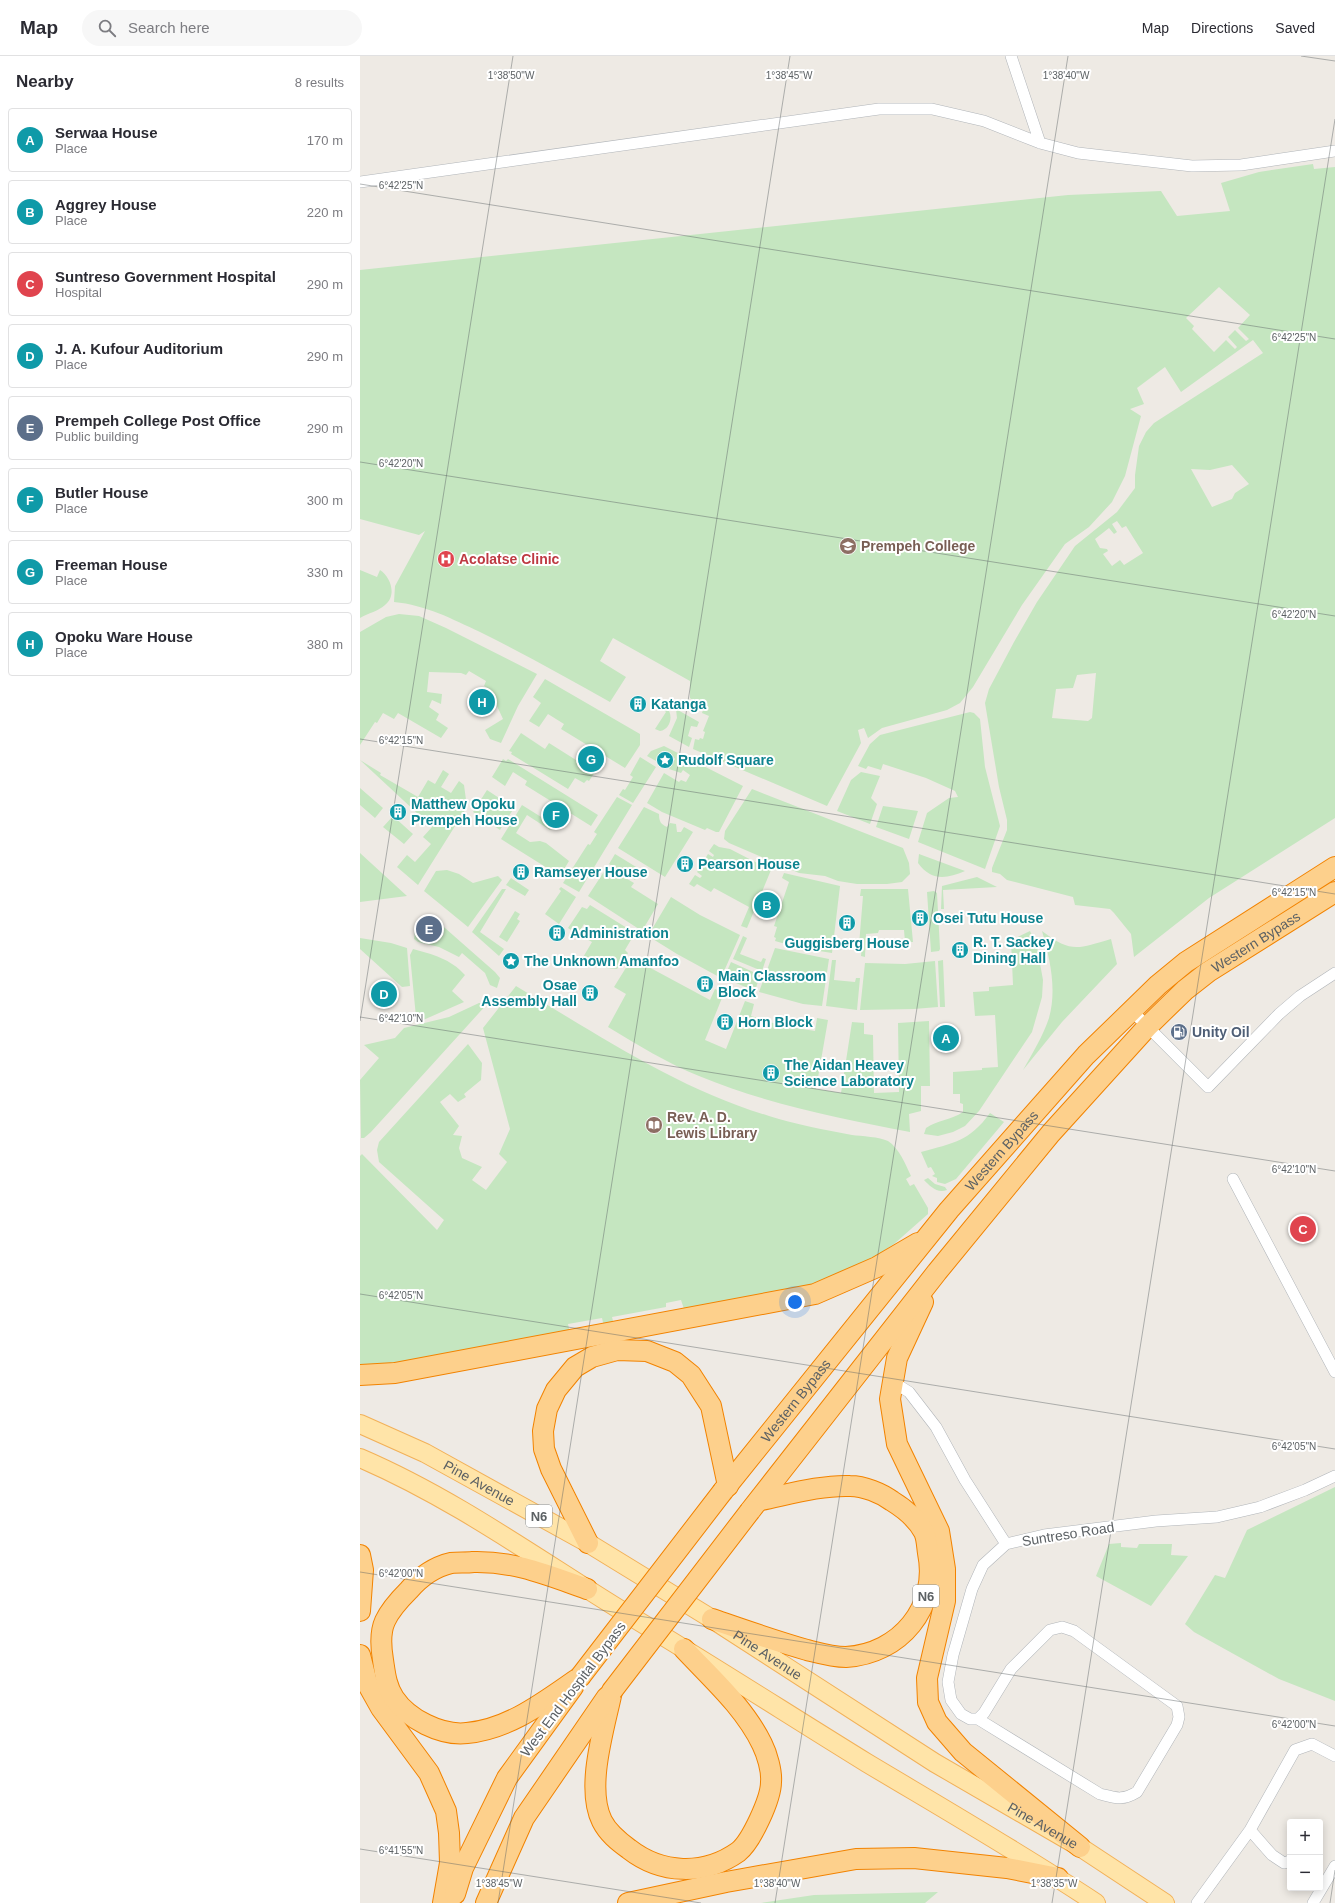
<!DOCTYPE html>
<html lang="en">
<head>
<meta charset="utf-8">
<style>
	:root { --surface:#fff; --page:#f7f7f7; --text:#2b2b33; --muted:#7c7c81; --line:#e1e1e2; --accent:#db2777 }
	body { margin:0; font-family:Arial,sans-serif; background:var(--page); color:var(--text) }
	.controls { position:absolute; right:12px; bottom:12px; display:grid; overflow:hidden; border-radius:4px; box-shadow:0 2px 10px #0003 }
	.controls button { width:36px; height:36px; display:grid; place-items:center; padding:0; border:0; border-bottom:1px solid var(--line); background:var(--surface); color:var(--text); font:20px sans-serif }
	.you { position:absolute; left:435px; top:1246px; width:14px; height:14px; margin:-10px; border:3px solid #fff; border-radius:50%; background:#1a73e8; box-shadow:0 0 0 6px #1a73e833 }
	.badge { display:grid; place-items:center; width:26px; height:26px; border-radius:50%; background:var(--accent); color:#fff; font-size:13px; font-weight:700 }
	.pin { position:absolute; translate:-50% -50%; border:2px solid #fff; box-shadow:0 1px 4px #0006 }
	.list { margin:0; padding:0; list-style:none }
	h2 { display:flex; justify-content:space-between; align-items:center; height:52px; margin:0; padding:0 16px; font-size:17px }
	h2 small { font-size:13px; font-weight:400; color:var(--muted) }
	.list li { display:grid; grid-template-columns:26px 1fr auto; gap:12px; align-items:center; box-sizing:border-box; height:64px; margin:0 8px 8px; padding:0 8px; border:1px solid var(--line); border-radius:4px }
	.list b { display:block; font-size:15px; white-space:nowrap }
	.list p { margin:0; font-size:13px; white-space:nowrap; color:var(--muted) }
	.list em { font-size:13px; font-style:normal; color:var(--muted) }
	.icon { flex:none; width:22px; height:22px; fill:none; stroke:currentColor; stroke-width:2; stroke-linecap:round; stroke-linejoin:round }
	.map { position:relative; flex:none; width:975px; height:1847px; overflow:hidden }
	header { display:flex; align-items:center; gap:24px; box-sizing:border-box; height:56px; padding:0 20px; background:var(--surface); border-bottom:1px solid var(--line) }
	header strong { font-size:19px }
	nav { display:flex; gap:22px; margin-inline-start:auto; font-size:14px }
	.search { width:280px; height:36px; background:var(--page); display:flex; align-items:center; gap:10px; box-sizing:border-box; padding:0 14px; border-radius:22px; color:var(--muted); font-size:15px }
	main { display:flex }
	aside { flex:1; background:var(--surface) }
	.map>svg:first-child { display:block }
</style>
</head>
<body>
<header>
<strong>Map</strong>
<div class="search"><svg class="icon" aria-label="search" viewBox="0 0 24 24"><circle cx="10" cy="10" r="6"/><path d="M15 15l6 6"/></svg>Search here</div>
<nav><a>Map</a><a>Directions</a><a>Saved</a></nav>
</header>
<main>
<aside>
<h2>Nearby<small>8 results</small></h2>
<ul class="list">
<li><span class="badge" style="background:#0f9aa8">A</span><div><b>Serwaa House</b><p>Place</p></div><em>170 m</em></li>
<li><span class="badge" style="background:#0f9aa8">B</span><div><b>Aggrey House</b><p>Place</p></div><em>220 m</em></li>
<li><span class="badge" style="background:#e0444e">C</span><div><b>Suntreso Government Hospital</b><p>Hospital</p></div><em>290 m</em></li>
<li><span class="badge" style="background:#0f9aa8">D</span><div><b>J. A. Kufour Auditorium</b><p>Place</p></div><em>290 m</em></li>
<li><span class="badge" style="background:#5c6f8a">E</span><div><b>Prempeh College Post Office</b><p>Public building</p></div><em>290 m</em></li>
<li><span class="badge" style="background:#0f9aa8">F</span><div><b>Butler House</b><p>Place</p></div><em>300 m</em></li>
<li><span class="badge" style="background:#0f9aa8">G</span><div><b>Freeman House</b><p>Place</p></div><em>330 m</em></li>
<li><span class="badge" style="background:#0f9aa8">H</span><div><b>Opoku Ware House</b><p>Place</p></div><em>380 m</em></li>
</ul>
</aside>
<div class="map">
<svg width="975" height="1847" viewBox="0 0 975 1847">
	<rect width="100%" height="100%" fill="#eeeae4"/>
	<!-- green -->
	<path fill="#c5e6c0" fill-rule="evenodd" d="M953,108L954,113L975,111V762L849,842L774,901L771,878L754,857L750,853L715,849L713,841L647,824L640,818L632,816V812L647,774V764L639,731L625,647L629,633L654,586L677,546L715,490L757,456L775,432V419L779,390L786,376L794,367L903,297L893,284L821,336L805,311L777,332L784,348L770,353L781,360L765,420L752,446L729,471L705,488L662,549L613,631L600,647L587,654L522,672L508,682L504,672L498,674L501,687L467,750L333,693L335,683L339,684L340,682L343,683L345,676L343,675L349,660L342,657L343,654L330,642V625L253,582L240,605L266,621L250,646C207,622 164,598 120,576C92,563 66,549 34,546L35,530L65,475L59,479L0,463V214L708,139L801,135L817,160L870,155L861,127L899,116ZM859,231L890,259L878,272L889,283L886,285L875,274L868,281L877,291L875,293L866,284L854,296L832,273L834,270L826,262ZM872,409L889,428L875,437L872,443L852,451L831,413L850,414ZM757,465L762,472L766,470L783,497L764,509L760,504L752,510L743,498L748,495L747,493L740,492L735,483L749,472L754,478L757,476L752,468ZM736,617L732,662L728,665L692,662L696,633L713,632L717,619Z
		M0,514L17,521L20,514C31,521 37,540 25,549C19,555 8,557 0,562Z
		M39,558L59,560L86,572L177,618L158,650L141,687L130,683L125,674L143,663L129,633L124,630L126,625L109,615L106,619L101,617L69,616L67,636L82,638L81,648L72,644L69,651L79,658L76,664L88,672L81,682L38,657L34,663L23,657L17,667L15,666L0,689V576L26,561Z
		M185,623L280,678V689L265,712L201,673L204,668L188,658L179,671L169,665L181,647L173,641Z
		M306,651C314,658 311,673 300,675L295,673L306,656L304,654Z
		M316,653L339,666L337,671L331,670L328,680L332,682L329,691L309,680L317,662Z
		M610,656L614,657L620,663L625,711L640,770L625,813L558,786L567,757L589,742L598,741L595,735L566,722L523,708L521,714L508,710L506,713L498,710L510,688L520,679Z
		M161,677L185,693L189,687L235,716L229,725L227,724L224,727L215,722L208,733L151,698L152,696L149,695Z
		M304,690L383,730L359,776H356L347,772L345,774L302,756L287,747L304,717L319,726L321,724L326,726L330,719L323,714L321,717L309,713L315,703L310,697L302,695L296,705L287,700L291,695Z
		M280,701L296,711L273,747L259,739L263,733L265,734L273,721L270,719Z
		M143,703L146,705L148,703L238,759L231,770L165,729L167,725L153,716L145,730L132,721Z
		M0,704L21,717L20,719L58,741L68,724L75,728L83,714L89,718L81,731L91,737L99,725L104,729L107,751L58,829L37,811L47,799L55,806L71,788L63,781L72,771Z
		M501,716L520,720L511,742L517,748L510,768L477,755L491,724Z
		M0,732L23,752L15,762L0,749Z
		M392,733L543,792L549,807L550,818L542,826L527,828H497L478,825L465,820L439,817L369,787L364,783L365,775Z
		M127,734L154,752L140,774L113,756Z
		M257,741L272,749L219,836L203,827L226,791L228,788L230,789L237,778L234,776Z
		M162,749L194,769L190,774L167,759L156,777L170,786L180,785L186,787L209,805L200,820L141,783Z
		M523,750L558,755L549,783L516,771Z
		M284,751L299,758C299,766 301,768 307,771L310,767L316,768L317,776H321L324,771L333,776L305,821L258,792Z
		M33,760L53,778L44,788L23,771Z
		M354,788L359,791L370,793L411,814L387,872L381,870L389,851L354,832L351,836L337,828L334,831L329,828L335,819L340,822L342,820L337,816L348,798L353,801L354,799L349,795Z
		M0,797L47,840L0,846Z
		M255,798L281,814L275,824L249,808Z
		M559,798L605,815C586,823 571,825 558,807Z
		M247,811L274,827L271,831L298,848L282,875L228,840Z
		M87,814L99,818L113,827L138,820L142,824L108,871L64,835L76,815Z
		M424,817L480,830L472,897L440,892L415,885L416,882L414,881L417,871L414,870L429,826L422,822Z
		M617,821L637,831L583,834L584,853H581L582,830Z
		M151,822L169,834L165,840L146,829Z
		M201,831L216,841L199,868L185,858L201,835L199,833Z
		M142,833H146L120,876L144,893L139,900L112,876Z
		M501,833H548L553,886H545L544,874H519L518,877L506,878L505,901L501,900L502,889H499L503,840H500Z
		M574,835L577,837L580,893L579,895L571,896L567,836Z
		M311,841L340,859L380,879L361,922L317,898L288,880Z
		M230,849L275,877L265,894L268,897L257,913L214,909L219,901L222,903L232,886L223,881L226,876L228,878L232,873L224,868L221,873L224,875L221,880L208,872L222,851L227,853Z
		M155,855L160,858L157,863L160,865L147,886L139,881Z
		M77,865L135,916L140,922L137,932L130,929L125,917L102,897L99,901L79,891L58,886L54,883L55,876L57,873L76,887L84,878L74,869Z
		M670,875L677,891L683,924L682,941L672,976L619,1055L605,1070L593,1076L578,1080L564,1078L566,1072C578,1064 591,1064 603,1056V1048L600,1047V1038H593V1016L622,1014V1012L638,1011L635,959L615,960L613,936L629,935V931L653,929L651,884Z
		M682,875C711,897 717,893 751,883L757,908L702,966L663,1014C672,998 683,980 689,962C697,933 690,903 682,875Z
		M383,880L387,882L380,898L401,906L403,902L406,903L402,915L373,903Z
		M0,882L31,887L47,892L50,930L42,931L0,893Z
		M415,892L469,903L462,950L443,948L399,936Z
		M53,893C72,898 91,903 105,919L92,935L104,946L61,965L56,961L50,899Z
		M272,902L350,944L355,933L364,937L345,984L366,993L385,945L394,948L391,960L423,970L455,975L457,962L468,964L456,1033L481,1037L492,966L504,967V978L513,979L514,1037L539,1036L538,967L569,965L570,1030H561V1055L549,1058L550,1076C479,1062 406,1048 339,1020C307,1007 278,989 248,971L266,938L254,931Z
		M472,904H476L474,924L495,926L496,922H500L497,954L466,950Z
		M583,904L585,951H580L578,905Z
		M575,905L578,951L554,953L500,954L505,907L545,908Z
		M371,906L400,919L395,935L364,922Z
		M156,930C237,978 318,1033 409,1060C435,1068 465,1074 492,1079C501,1080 520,1081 528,1085C539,1092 546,1109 551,1120L546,1123L550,1130L554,1128L568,1152V1158L534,1188L489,1218L454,1229L324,1253L321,1244L306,1247V1251L252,1261L254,1269L244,1271L242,1262L208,1268L210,1277L15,1312H0V1100L2,1098L77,1174L84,1164L19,1106L17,1094L19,1086L108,988L122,1007L121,1024L104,1038L106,1041L98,1046L90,1038L80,1046L99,1070L93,1079L102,1080L99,1092L102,1102L122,1111L112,1124L126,1134L147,1106L139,1098L150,1073L123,972Z
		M119,947H128L11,1076L4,1082H1L0,1024L19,1002L4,989L35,982L44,972L89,961Z
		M630,1057L644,1066L596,1123L585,1128L577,1126V1122L572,1120L575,1118L571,1111L568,1112L561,1096C593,1087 609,1086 630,1057Z
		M568,1122L575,1128L585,1131L587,1134C577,1138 570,1130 564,1124Z
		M975,1431V1645L919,1623L834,1576L825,1568L855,1519L865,1522L887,1474Z
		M761,1487V1491L777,1492L779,1488H812L811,1499L828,1500L791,1550L736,1520L749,1488Z
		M578,1836L565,1847H401L454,1839Z"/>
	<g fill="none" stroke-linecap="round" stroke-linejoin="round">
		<!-- street casing -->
		<g stroke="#b1b5b9" stroke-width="12">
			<path id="street" d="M651,0L680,87
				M0,126L519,53H572L624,65L680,87L718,97L832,110L881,109L975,95
				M772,955L848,1031L919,958L940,940L975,917
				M873,1123L975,1316
				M533,1326L549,1336L576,1371L605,1424L646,1488
				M618,1663L740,1738C756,1742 762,1745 777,1736L817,1669L819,1661L817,1650L714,1575L702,1571L690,1574L651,1613L624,1657L618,1663H610L601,1658L591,1644L588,1626L593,1599L612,1533L623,1509L646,1488L684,1479L796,1465L857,1461L900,1451L945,1434L975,1420
				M890,1774L912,1799L924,1807L930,1805
				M837,1847L890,1774L935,1694L952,1688L975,1700
				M953,1847L975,1810"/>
		</g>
		<!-- primary casing -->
		<g stroke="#f2b159" stroke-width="20">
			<g id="primary">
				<path id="s1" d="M0,1368L65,1397L228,1487L352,1563L575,1707L720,1791L805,1847"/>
				<path d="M0,1402C100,1445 187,1510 280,1566C356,1612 431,1660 507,1707C584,1753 662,1798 736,1847"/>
			</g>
		</g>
		<!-- highway casing -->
		<g stroke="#f28300" stroke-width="22">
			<g id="highway">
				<path d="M563,1246L537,1302L530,1343L537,1388L579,1475L585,1513V1545L567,1622L568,1646L577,1666L603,1696L720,1791"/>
				<path d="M0,1319L35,1317L455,1238L517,1211L558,1187"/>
				<path id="s2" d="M363,1435L589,1154L726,999L798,929L826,906L975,811"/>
				<path id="s3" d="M390,1455L577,1216L691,1077L788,970L825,934L848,916L975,836"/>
				<path d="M228,1487L191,1413L184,1393L183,1375L187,1353L196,1334L215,1311L232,1301L257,1294L287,1295L315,1306L331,1319L351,1350L368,1430"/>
				<path d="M0,1499L3,1514L0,1555"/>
				<path d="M352,1563C384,1574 415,1585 447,1594C459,1597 473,1601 486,1601C540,1598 579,1551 568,1497C567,1491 567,1482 564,1476C557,1463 545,1453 532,1445C521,1437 504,1430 490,1430C461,1429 430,1438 401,1444"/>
				<path d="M0,1599L7,1627L21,1652L69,1717L86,1755L89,1777L90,1807L83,1847"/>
				<path d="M220,1621C185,1645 150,1673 107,1677C81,1680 48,1663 34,1642C26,1630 25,1617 23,1604C21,1592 20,1576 25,1565C30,1554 40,1543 49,1534C61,1520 74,1511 91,1507C98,1506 106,1507 113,1506C155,1505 187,1519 227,1533"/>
				<path d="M252,1635C245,1670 225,1731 242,1765C248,1777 258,1785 269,1793C301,1818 344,1820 378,1796C391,1786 411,1743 411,1726C412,1715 407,1698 402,1688C384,1651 352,1623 324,1593"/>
				<path d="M95,1838L103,1812L147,1722L213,1631"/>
				<path d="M126,1847L164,1762L247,1641"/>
				<path d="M268,1847L366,1826L496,1803L554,1802L647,1812L698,1822"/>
			</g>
		</g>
		<!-- street -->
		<use href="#street" stroke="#fff" stroke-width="11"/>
		<!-- primary -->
		<use href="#primary" stroke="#ffe4a8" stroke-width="18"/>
		<!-- highway -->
		<use href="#highway" stroke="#fdd08c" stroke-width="20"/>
		<!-- highway-bridge casing -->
		<g stroke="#f28300" stroke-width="22" stroke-linecap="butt">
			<path id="highway-bridge" d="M220,1621L363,1435
				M252,1635L390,1455"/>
		</g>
		<!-- highway-bridge -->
		<use href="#highway-bridge" stroke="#fdd08c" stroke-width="20"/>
	</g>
	<!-- ticks -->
	<path fill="none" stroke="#5c6164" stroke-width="1" stroke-opacity="0.45" d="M941,0L975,5M0,128L975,283M0,406L975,560M0,683L975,838M0,961L975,1115M0,965L153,0M0,1238L975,1393M0,1516L975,1670M0,1793L341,1847M138,1847L430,0M415,1847L708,0M692,1847L975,63M970,1847L975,1814"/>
	<!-- icons -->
	<defs>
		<g id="school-disc" transform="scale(0.9)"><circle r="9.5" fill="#8d6e63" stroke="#fff"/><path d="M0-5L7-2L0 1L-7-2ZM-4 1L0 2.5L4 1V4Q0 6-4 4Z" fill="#fff"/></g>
		<g id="hospital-disc" transform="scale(0.9)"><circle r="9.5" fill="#e0444e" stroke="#fff"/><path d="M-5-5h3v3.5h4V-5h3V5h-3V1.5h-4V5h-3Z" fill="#fff"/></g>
		<g id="building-disc" transform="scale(0.9)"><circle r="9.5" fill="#0f9aa8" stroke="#fff"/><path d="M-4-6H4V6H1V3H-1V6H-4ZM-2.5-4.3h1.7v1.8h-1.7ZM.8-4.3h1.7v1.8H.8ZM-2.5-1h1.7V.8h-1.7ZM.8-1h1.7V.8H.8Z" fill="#fff"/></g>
		<g id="sight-disc" transform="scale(0.9)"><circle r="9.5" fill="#0f9aa8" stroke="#fff"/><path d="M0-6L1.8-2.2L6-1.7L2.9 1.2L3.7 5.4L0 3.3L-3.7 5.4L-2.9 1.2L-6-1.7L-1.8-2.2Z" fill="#fff"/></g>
		<g id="fuel-disc" transform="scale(0.9)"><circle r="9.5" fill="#5c6f8a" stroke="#fff"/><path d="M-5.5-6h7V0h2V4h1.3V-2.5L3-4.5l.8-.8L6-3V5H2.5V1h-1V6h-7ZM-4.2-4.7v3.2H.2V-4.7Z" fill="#fff"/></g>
		<g id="library-disc" transform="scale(0.9)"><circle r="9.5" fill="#8d6e63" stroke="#fff"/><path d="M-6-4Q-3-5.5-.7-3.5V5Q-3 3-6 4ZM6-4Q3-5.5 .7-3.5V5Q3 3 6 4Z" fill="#fff"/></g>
	</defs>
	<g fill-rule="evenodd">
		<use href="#school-disc" x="488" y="490"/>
		<use href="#hospital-disc" x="86" y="503"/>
		<use href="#building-disc" x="278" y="648"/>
		<use href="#sight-disc" x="305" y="704"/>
		<use href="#building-disc" x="38" y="756"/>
		<use href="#building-disc" x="325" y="808"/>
		<use href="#building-disc" x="161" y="816"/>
		<use href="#building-disc" x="560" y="862"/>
		<use href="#building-disc" x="487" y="867"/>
		<use href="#building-disc" x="197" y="877"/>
		<use href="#building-disc" x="600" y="894"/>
		<use href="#sight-disc" x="151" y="905"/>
		<use href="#building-disc" x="345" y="928"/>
		<use href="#building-disc" x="230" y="937"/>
		<use href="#building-disc" x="365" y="966"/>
		<use href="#fuel-disc" x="819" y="976"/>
		<use href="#building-disc" x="411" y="1017"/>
		<use href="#library-disc" x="294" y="1069"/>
	</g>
	<g text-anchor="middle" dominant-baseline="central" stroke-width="4" stroke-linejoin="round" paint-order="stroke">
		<!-- shield labels -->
		<g fill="#fff" stroke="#8d9092" stroke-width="1">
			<rect x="166" y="1449" width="26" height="22" rx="3"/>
			<rect x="553" y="1529" width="26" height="22" rx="3"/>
		</g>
		<g font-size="13" font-weight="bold" fill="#5c6164">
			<text x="179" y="1460">N6</text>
			<text x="566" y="1540">N6</text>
		</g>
		<!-- education labels -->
		<g font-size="14" font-weight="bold" fill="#785e54" stroke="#fff" text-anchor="start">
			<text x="501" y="490">Prempeh College</text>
			<text x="307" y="1061">Rev. A. D.<tspan x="307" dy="16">Lewis Library</tspan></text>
		</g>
		<!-- health labels -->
		<g font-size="14" font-weight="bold" fill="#be3a42" stroke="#fff" text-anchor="start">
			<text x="99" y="503">Acolatse Clinic</text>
		</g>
		<!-- culture labels -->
		<g font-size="14" font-weight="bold" fill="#0d838f" stroke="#fff" text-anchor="start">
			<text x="291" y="648">Katanga</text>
			<text x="318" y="704">Rudolf Square</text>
			<text x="51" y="748">Matthew Opoku<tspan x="51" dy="16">Prempeh House</tspan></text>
			<text x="338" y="808">Pearson House</text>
			<text x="174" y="816">Ramseyer House</text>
			<text x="573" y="862">Osei Tutu House</text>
			<text x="210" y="877">Administration</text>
			<text x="613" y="886">R. T. Sackey<tspan x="613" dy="16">Dining Hall</tspan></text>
			<text x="487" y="887" text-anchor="middle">Guggisberg House</text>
			<text x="164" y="905">The Unknown Amanfoɔ</text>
			<text x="358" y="920">Main Classroom<tspan x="358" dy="16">Block</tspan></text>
			<text x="217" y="929" text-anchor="end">Osae<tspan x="217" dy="16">Assembly Hall</tspan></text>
			<text x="378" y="966">Horn Block</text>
			<text x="424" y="1009">The Aidan Heavey<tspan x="424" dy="16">Science Laboratory</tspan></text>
		</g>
		<!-- street labels -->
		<g font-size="14" fill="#5c6164" stroke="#fff">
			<text stroke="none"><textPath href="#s3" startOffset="765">Western Bypass</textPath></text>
			<text stroke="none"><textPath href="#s2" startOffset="440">Western Bypass</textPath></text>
			<text stroke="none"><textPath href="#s2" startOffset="116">Western Bypass</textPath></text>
			<text stroke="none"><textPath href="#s1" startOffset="133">Pine Avenue</textPath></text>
			<text transform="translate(708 1478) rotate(-9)">Suntreso Road</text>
			<text stroke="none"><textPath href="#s1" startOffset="469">Pine Avenue</textPath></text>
			<text transform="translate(213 1633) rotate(-53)">West End Hospital Bypass</text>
			<text stroke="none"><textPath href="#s1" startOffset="793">Pine Avenue</textPath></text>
		</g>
		<!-- service labels -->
		<g font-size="14" font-weight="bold" fill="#4e5e75" stroke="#fff" text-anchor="start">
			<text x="832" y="976">Unity Oil</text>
		</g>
	</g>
	<g font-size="10" text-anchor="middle" fill="#5c6164" stroke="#fff" stroke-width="4" stroke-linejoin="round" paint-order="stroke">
		<text x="429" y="23">1°38'45"W</text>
		<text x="706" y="23">1°38'40"W</text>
		<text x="151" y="23">1°38'50"W</text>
		<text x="41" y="133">6°42'25"N</text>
		<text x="934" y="285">6°42'25"N</text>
		<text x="41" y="411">6°42'20"N</text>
		<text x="934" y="562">6°42'20"N</text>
		<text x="41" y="688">6°42'15"N</text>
		<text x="934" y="840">6°42'15"N</text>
		<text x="41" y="966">6°42'10"N</text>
		<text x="934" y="1117">6°42'10"N</text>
		<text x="41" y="1243">6°42'05"N</text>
		<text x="934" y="1394">6°42'05"N</text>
		<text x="41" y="1521">6°42'00"N</text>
		<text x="934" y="1672">6°42'00"N</text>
		<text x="41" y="1798">6°41'55"N</text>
		<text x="139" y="1831">1°38'45"W</text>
		<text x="417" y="1831">1°38'40"W</text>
		<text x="694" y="1831">1°38'35"W</text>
	</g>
</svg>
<div class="controls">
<button>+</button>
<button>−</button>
</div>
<div class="you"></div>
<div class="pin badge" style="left:586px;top:982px;background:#0f9aa8">A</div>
<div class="pin badge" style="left:407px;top:849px;background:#0f9aa8">B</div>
<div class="pin badge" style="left:943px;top:1173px;background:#e0444e">C</div>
<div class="pin badge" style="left:24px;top:938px;background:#0f9aa8">D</div>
<div class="pin badge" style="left:69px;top:873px;background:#5c6f8a">E</div>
<div class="pin badge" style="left:196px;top:759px;background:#0f9aa8">F</div>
<div class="pin badge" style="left:231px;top:703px;background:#0f9aa8">G</div>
<div class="pin badge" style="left:122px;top:646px;background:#0f9aa8">H</div>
</div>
</main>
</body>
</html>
